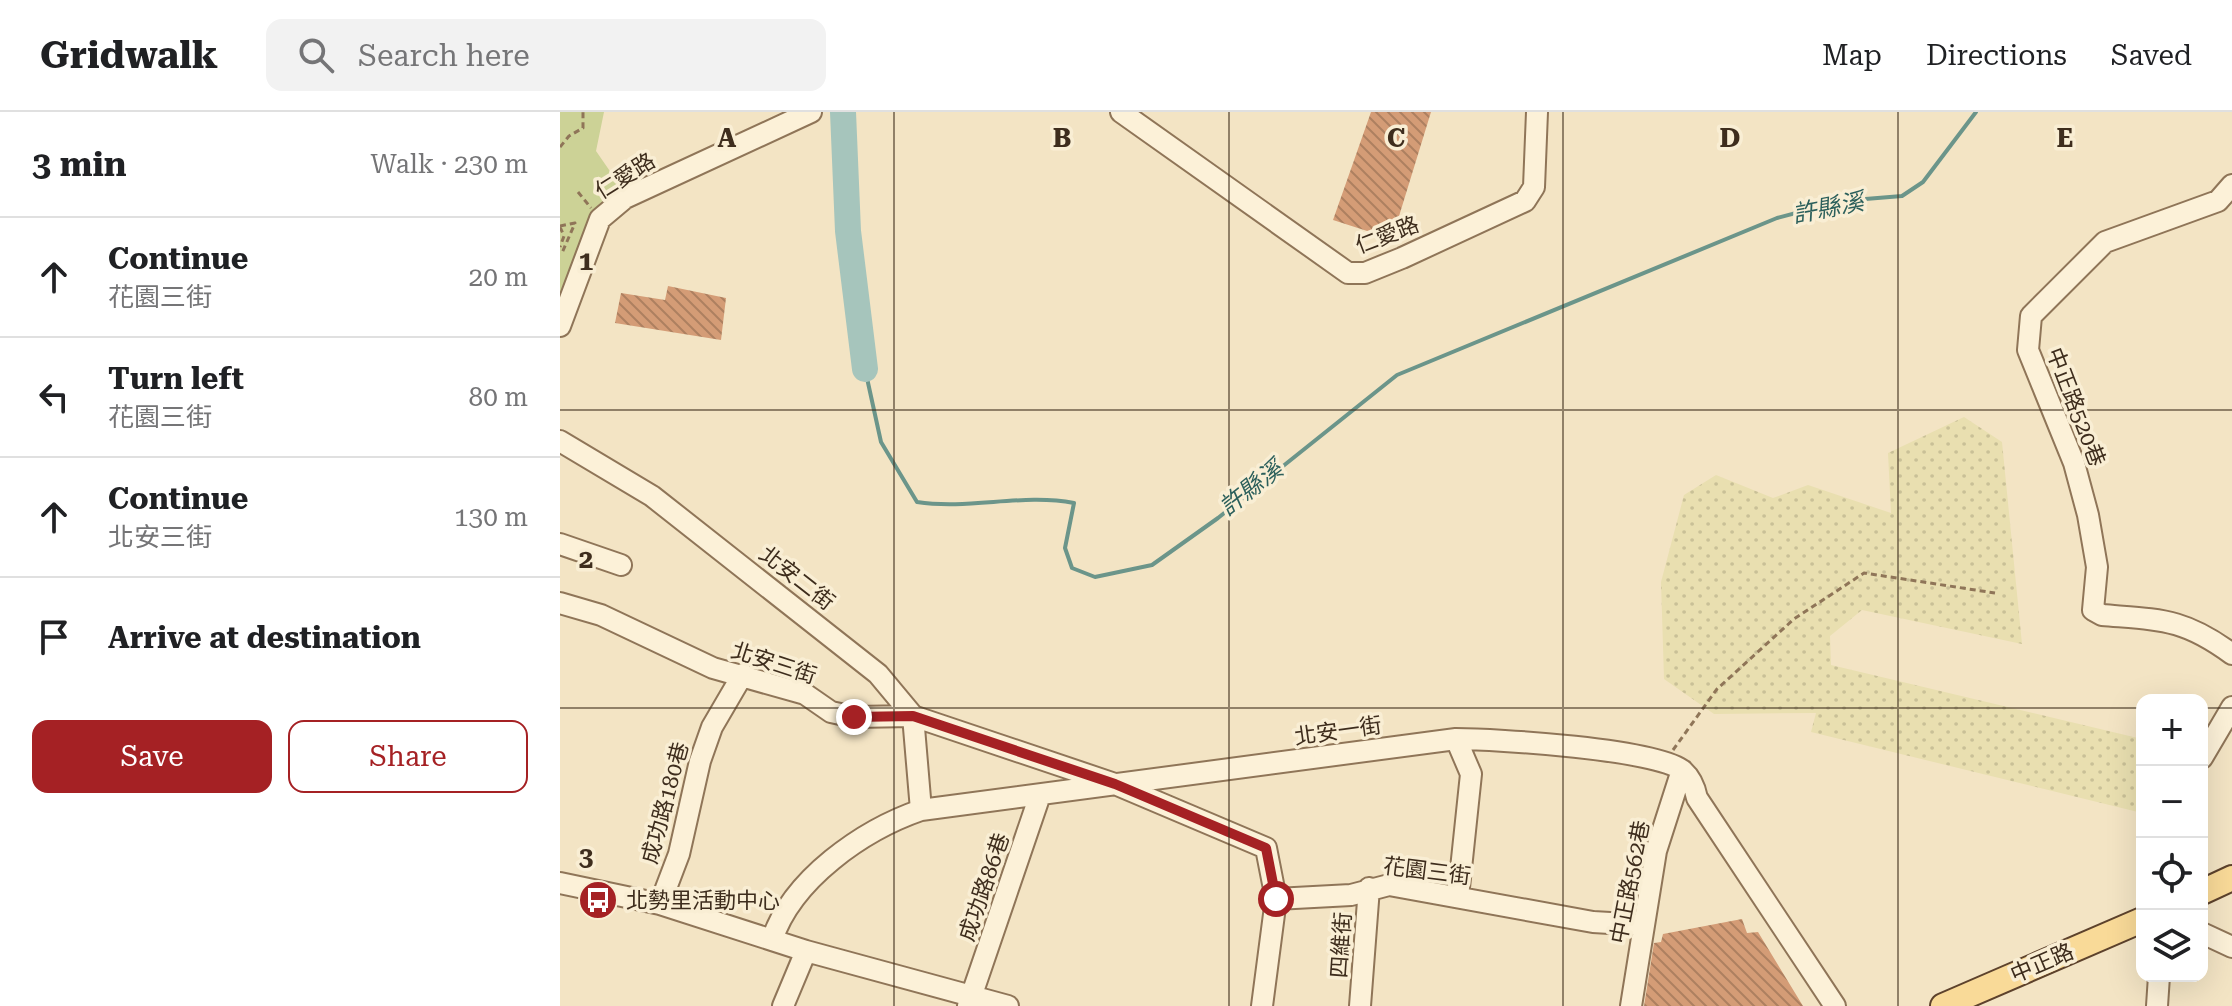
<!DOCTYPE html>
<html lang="en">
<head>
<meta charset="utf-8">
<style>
	:root { --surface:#fff; --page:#f2f2f2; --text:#202124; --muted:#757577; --line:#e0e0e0; --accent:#a52124 }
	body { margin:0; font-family:"Roboto Serif","Noto Sans TC",serif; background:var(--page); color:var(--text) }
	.controls { position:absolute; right:24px; bottom:24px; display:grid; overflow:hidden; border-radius:16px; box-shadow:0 8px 32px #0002 }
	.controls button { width:72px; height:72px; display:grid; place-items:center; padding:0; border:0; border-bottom:2px solid var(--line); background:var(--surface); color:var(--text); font:40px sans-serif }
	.stop { position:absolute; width:24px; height:24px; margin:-18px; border:6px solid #a52124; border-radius:50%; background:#fff }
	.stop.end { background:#a52124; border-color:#fff; box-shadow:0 2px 8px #0008 }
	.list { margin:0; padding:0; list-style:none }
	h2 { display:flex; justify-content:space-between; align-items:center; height:104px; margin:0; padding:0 32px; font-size:34px }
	h2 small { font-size:26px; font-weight:400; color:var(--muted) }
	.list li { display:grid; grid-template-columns:52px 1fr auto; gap:24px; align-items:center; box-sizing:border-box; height:120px; padding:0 32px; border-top:2px solid var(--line) }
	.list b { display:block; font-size:30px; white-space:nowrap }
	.list p { margin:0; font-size:26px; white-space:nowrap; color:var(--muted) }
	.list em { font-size:26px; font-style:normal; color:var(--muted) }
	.actions { display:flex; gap:16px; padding:24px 32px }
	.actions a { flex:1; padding:18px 0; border:2px solid var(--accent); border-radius:16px; text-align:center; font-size:28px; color:var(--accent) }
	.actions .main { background:var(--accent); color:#fff }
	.icon { flex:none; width:44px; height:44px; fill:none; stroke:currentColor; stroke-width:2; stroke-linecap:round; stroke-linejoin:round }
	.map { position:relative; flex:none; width:1672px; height:894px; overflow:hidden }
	header { display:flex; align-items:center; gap:48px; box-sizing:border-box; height:112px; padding:0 40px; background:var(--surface); border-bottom:2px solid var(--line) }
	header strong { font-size:38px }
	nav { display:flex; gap:44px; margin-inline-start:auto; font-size:28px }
	.search { width:560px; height:72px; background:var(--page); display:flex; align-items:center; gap:20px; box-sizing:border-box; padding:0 28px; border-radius:16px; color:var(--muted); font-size:30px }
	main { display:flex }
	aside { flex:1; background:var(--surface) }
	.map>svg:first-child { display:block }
</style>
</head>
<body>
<header>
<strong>Gridwalk</strong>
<div class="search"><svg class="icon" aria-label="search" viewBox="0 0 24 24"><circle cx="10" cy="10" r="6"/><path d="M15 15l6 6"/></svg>Search here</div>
<nav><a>Map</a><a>Directions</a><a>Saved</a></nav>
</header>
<main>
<aside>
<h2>3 min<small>Walk · 230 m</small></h2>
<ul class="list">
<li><svg class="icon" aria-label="ahead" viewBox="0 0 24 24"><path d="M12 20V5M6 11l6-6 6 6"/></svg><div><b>Continue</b><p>花園三街</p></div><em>20 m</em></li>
<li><svg class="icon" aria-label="left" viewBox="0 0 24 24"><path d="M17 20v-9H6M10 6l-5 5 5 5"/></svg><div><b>Turn left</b><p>花園三街</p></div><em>80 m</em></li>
<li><svg class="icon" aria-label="ahead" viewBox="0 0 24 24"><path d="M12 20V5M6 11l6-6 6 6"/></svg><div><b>Continue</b><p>北安三街</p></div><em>130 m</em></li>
<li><svg class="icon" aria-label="arrive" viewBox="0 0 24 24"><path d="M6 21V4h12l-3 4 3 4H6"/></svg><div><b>Arrive at destination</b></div></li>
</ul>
<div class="actions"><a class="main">Save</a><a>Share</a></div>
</aside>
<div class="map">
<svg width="1672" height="894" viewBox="0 0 1672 894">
	<defs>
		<pattern id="farmland-dots" width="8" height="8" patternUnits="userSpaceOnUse" patternTransform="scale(2)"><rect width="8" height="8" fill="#e9dfb0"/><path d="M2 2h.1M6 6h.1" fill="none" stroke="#c9c097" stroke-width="1.8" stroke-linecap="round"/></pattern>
		<pattern id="building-back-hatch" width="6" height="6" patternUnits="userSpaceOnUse" patternTransform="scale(2)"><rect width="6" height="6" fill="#d49c76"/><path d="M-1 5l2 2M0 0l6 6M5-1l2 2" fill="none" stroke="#ad8060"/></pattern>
	</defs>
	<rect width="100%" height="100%" fill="#f3e4c4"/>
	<!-- farmland -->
	<path fill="url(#farmland-dots)" d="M1404,305L1442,330L1462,532L1302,498L1270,524L1271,553L1582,627V701L1251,620L1256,601L1154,602L1104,567L1101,470L1124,383L1156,363L1213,386L1248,373L1331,401L1328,341Z"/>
	<!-- green -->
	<path fill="#ccd296" d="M0,0H44L36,39L65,81L0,200Z"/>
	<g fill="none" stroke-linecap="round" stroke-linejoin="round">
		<!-- stream -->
		<path stroke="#6b958a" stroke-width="4" d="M305,257L321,330L357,390C410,398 463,381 514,391L505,436L512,456L535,465L592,453L658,406L837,263L1217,106L1281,89L1342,84L1363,70L1416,0"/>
		<!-- river -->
		<path stroke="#a6c5bc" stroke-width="26" d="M283,0L288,119L305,257"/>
	</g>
	<!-- building -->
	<path fill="url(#building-back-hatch)" d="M811,0H871L832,127L773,108Z
		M108,174L166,186L161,228L55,211L61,181L105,188Z
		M1182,807L1187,821L1198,820L1243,894H1084L1094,831L1101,830L1103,822Z"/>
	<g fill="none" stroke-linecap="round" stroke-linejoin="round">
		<!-- minor casing -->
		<g stroke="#8f7558" stroke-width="24">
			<path id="minor" d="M561,0L788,161H805L842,146L965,89L974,75L977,0
				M1672,73L1658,89L1545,130L1471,204L1468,238L1514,351L1528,403L1537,455L1533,498L1542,503C1601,508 1623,506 1672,542
				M0,214L40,107L65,86L251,0
				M0,329L92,384L318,562L353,604L361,698
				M0,432L61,453
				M0,491L41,503L153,556L245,582L271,600L294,605L353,604L555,672L706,736L716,787L791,783L829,773L1033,810L1084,813
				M896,627L911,662L898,785
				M1642,646L1672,595
				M0,771L100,792L246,839L448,894
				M100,792L119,742L140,649L152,615L183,562
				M1642,821L1672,835
				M212,828C232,767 303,718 361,698L896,627C935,627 1098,637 1123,659C1132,667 1135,676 1137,686L1275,894
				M223,894L246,839
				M408,894L480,683
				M702,894L716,787
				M800,894L809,776
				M1071,894L1096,739L1122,658
				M1597,894L1599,864"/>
		</g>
		<!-- major casing -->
		<g stroke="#5d422c" stroke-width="28">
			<path id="major" d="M1642,780L1672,766
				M1383,894L1582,808"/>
		</g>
		<!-- path -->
		<path stroke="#8f7558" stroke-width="3" stroke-dasharray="6 4" stroke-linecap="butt" d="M0,35L9,24L23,16V0
			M18,80L31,96
			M0,114L15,111L2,141
			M0,115L4,124L0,135
			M1113,638L1157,577L1234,507L1304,461L1435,481"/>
		<!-- minor -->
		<use href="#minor" stroke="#fcf1d8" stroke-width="20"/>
		<!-- major -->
		<use href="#major" stroke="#f9da98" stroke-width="24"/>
	</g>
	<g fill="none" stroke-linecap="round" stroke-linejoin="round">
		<!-- route -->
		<path stroke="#a52124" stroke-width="10" d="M294,605L353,604L555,672L706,736L716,787"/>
	</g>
	<!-- grid -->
	<path fill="none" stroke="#3e2d1d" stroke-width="2" stroke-opacity="0.55" d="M334,0V894M669,0V894M1003,0V894M1338,0V894M0,298H1672M0,596H1582M1642,596H1672"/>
	<!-- icons -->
	<defs>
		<g id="bus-disc" transform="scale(2)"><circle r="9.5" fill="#a52124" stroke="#f9eed4"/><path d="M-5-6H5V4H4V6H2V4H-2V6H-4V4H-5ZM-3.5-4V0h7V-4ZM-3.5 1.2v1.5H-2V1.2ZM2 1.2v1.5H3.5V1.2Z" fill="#fff"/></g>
	</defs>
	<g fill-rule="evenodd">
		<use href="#bus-disc" x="38" y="788"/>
	</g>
	<g text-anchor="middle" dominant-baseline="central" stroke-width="7" stroke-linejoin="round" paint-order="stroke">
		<!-- street labels -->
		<g font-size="22" fill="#3e2d1d" stroke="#f9eed4">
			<text transform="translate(65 64) rotate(-32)">仁愛路</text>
			<text transform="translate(827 123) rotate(-21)">仁愛路</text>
			<text transform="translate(1516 295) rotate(69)">中正路520巷</text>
			<text transform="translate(237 466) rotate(38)">北安二街</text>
			<text transform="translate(214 551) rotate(18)">北安三街</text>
			<text transform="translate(778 619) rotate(-8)">北安一街</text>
			<text transform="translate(105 691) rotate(-75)">成功路180巷</text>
			<text transform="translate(867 759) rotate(7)">花園三街</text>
			<text transform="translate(1070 770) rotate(-79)">中正路562巷</text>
			<text transform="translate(424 775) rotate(-71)">成功路86巷</text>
			<text transform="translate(781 833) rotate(-86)">四維街</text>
			<text transform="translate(1482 851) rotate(-23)">中正路</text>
		</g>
		<!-- poi labels -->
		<g font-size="22" fill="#3e2d1d" stroke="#f9eed4" text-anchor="start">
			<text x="66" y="788">北勢里活動中心</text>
		</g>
		<!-- water labels -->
		<g font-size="24" font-style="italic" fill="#2b5f5b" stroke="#f9eed4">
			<text transform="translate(1268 96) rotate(-11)">許縣溪</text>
			<text transform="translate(691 376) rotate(-38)">許縣溪</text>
		</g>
	</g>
	<g font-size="26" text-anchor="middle" font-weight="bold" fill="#3e2d1d" stroke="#f9eed4" stroke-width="7" stroke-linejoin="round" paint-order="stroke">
		<text x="167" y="35">A</text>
		<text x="502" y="35">B</text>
		<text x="836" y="35">C</text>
		<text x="1170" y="35">D</text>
		<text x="1505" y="35">E</text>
		<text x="26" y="158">1</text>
		<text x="26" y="456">2</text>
		<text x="26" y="754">3</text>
	</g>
</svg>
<div class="controls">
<button>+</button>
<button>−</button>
<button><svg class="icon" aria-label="locate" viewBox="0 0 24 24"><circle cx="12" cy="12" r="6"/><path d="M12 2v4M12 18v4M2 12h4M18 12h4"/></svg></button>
<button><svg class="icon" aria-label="layers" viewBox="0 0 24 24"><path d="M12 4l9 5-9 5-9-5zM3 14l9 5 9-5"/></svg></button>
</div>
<div class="stop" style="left:716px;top:787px"></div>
<div class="stop end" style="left:294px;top:605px"></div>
</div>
</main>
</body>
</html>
